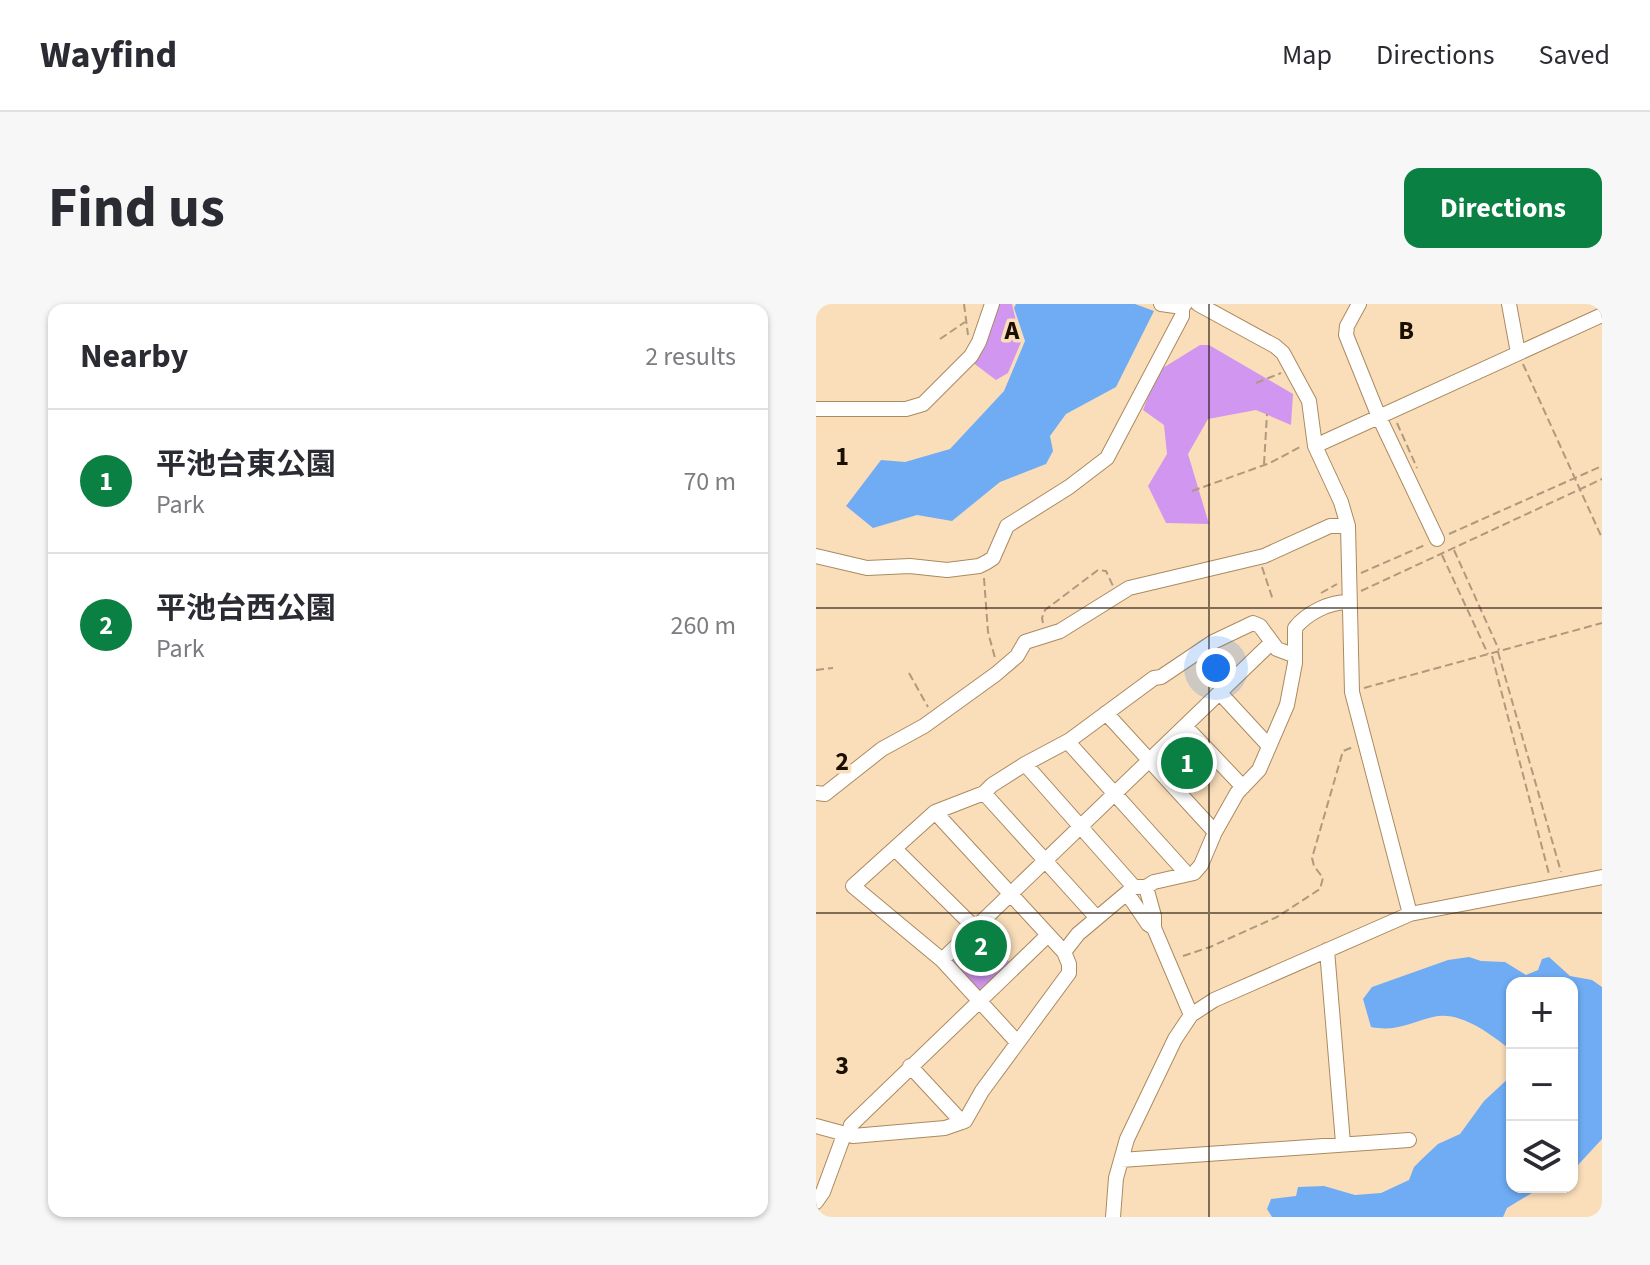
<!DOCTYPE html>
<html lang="en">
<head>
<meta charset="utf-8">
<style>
	:root { --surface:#fff; --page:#f7f7f7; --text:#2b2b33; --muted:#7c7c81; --line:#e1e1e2; --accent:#0b8043 }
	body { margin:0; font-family:"Source Sans 3","Noto Sans JP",sans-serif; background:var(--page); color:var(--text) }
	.controls { position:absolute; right:24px; bottom:24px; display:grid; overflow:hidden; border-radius:16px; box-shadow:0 2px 6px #0004 }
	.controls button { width:72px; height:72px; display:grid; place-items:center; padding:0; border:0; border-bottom:2px solid var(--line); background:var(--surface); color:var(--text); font:40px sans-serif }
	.you { position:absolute; left:400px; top:364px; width:28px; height:28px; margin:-20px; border:6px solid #fff; border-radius:50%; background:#1a73e8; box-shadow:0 0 0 12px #1a73e833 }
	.badge { display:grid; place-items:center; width:52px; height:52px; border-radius:50%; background:var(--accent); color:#fff; font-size:26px; font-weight:700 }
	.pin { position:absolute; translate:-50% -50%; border:4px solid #fff; box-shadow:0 2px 8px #0006 }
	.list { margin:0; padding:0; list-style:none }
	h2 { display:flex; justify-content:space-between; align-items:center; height:104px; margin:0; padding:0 32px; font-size:34px }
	h2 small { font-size:26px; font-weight:400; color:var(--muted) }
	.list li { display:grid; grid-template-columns:52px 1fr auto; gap:24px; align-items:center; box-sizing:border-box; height:144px; padding:0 32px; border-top:2px solid var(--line) }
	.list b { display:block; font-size:30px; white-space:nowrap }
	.list p { margin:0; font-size:26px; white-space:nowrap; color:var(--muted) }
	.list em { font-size:26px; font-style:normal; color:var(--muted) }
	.icon { flex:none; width:44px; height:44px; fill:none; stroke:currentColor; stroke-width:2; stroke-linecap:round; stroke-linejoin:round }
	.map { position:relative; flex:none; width:786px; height:913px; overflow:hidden; border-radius:16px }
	header { display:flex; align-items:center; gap:48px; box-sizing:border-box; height:112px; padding:0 40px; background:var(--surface); border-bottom:2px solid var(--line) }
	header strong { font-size:38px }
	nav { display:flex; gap:44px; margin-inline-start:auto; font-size:28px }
	.intro { display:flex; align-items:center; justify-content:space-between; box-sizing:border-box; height:192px; padding:0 48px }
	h1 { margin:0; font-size:56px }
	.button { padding:20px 36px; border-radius:16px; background:var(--accent); color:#fff; font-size:28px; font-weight:700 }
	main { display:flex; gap:48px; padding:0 48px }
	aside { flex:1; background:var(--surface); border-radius:16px; box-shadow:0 2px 6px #0004 }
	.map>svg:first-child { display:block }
</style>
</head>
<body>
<header>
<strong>Wayfind</strong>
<nav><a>Map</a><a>Directions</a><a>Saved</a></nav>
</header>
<div class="intro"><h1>Find us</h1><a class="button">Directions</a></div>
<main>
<aside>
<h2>Nearby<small>2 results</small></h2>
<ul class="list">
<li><span class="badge">1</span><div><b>平池台東公園</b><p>Park</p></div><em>70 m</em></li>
<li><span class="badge">2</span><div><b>平池台西公園</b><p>Park</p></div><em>260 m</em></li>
</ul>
</aside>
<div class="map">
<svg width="786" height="913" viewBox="0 0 786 913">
	<rect width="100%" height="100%" fill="#fadeba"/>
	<!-- green -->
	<path fill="#d196f0" d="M179,0H196L205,38L192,69L180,76L156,58L178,18Z
		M384,41H393L477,90L475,121L440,106L392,115L372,150L393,220L350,219L332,182L351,150L348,121L327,106L342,67Z
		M373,430L400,459L369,488L342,460Z
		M166,627L195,660L163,686L134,657Z"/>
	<!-- water -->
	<path fill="#6facf4" d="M200,0H319L338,7L300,83L250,110L234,132L237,147L230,160L184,178L136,217L101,211L57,224L30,202L65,156L89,158L134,145L188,87L209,37L198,4Z
		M653,653L665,657L689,658L710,671L722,666L726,655L733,653L754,672L776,676L786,683V835L762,861L757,871L756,679H696V747C676,731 644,706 617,713C593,719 580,728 555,723L547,695L556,683L632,656Z
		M696,771V883H726L691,904L687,913H456L451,905L455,895L480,892L482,883L508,882L539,891L565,889L593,876L598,863L607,854L622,840L644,830L668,797Z"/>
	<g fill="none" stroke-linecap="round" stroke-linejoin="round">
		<!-- minor casing -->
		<g stroke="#ab8a5f" stroke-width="16">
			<path id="minor" d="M345,0L366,3
				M382,0L459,42L467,49L493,97L499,142L525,198L532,222L536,388L594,610
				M543,0L531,22L530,31L563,113L621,235
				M693,0L702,49
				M0,105H90L107,100L155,52L163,38L176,0
				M499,142L786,11
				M0,252L51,264L94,262L131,266L163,262L171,258L177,254L191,222L253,183L291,154L366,12V3L369,0
				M404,389L453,442
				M290,409L399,528
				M369,422L427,483
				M252,438L371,570
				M209,460L318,583
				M0,489L9,490L66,445L108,422L180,370L201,352L209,338L244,327L313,284L448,252L514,222H532
				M168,489L281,614
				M119,508L248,648
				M79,545L159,624
				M330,583L338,612V624L375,711
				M311,589L332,620L338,624
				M511,646L527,839
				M126,656L455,339
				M201,738L126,656L37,582L119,508L168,489L176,481L209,460L254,436L338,374L345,373L397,338L437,319L444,322L461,345L477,351
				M94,762L146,818
				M0,822L37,832L129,824L149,817L166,787L253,669V660L248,648L262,630L318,583H330L338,578L378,569L385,561L399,528L421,489L443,466L471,401L479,359V324C491,309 513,298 532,298
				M32,831L35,821L232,631
				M305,856L593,836
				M0,898L7,888L28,831
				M297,913L300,874L311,835L359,735L375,711L398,696L594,610L786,573"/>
		</g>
		<!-- path -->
		<path stroke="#b0997c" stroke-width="2" stroke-dasharray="8 4" stroke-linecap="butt" d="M148,0L152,31
			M124,35L149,18
			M707,60L786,234
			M440,79L465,69
			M581,119L601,164
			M448,160L451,110
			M376,187L454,159L486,142
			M633,230L786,162
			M638,246L683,346
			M626,251L672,350
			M446,263L457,296
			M545,269L609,241
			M168,274L172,328L179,354
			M545,287L786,175
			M505,289L521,280
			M227,319L226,314L229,306L282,266L290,267L297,282
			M682,348L745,568
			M676,352L733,570
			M0,366L17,364
			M93,369L112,403
			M548,384L786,319
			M367,652L394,643L461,613L504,585L507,574L498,562L496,554L527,447L537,443"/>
		<!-- minor -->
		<use href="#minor" stroke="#fff" stroke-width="14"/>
	</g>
	<!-- grid -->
	<path fill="none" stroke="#1b0f01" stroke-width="2" stroke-opacity="0.55" d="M393,0V913M0,304H786M0,609H786"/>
	<g font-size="26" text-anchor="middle" font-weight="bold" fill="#1b0f01" stroke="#fadeba" stroke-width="7" stroke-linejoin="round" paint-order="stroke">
		<text x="196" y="35">A</text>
		<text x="590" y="35">B</text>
		<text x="26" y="161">1</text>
		<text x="26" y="466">2</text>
		<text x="26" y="770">3</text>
	</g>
</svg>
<div class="controls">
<button>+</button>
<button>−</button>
<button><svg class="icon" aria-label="layers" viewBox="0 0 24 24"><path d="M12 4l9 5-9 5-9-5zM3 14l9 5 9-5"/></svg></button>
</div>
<div class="you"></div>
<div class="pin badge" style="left:371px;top:459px">1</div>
<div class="pin badge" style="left:165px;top:642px">2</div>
</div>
</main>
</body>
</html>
